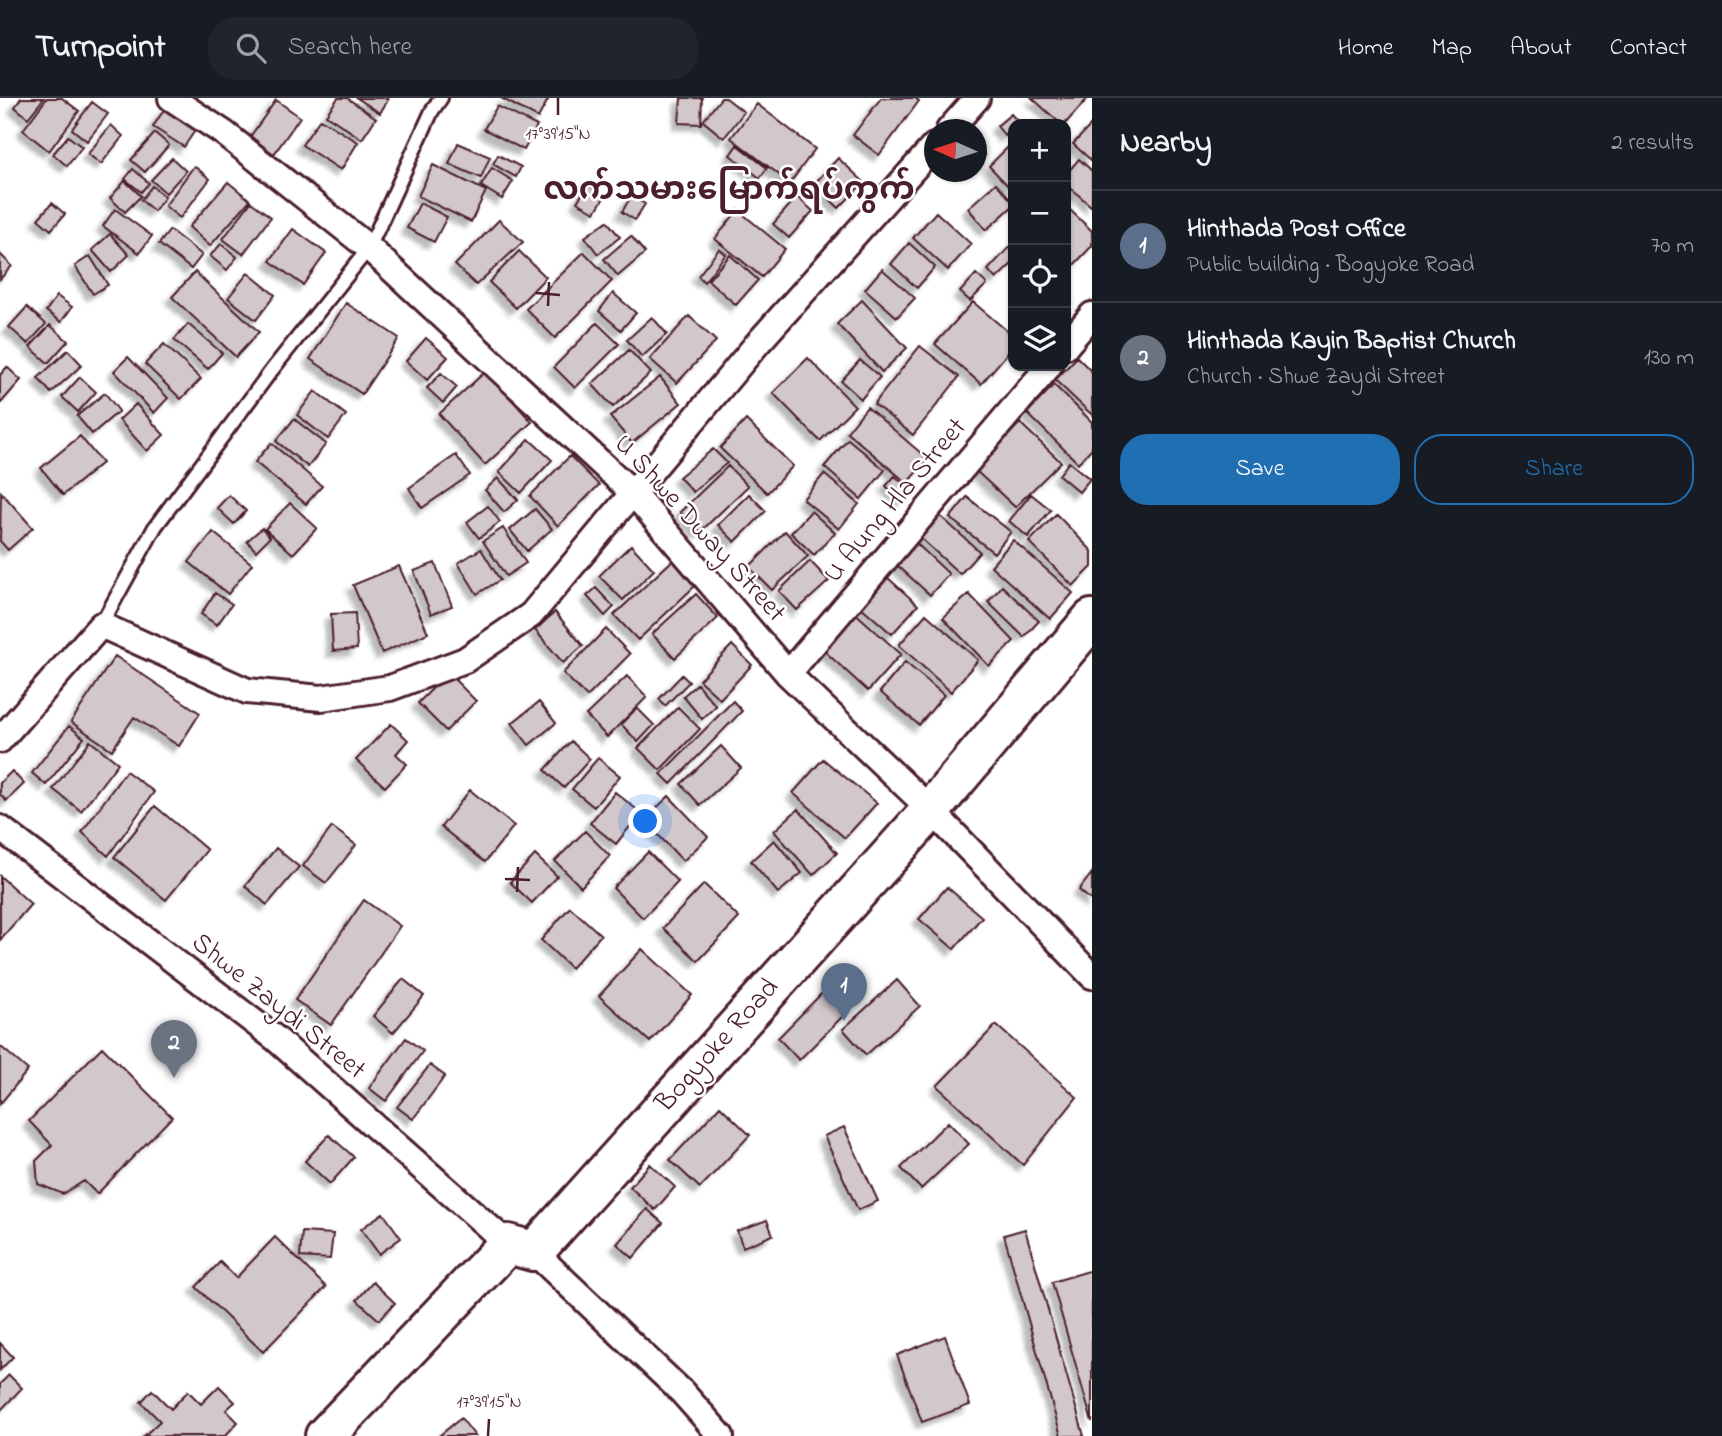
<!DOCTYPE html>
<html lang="en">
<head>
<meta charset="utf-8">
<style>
	:root { --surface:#171b24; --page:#20242c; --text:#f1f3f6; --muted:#9ea1a6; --line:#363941; --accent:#1f6fb2 }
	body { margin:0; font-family:"Indie Flower","Noto Sans Myanmar",sans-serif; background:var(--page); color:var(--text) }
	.controls { position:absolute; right:21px; top:21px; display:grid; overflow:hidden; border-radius:14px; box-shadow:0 2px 5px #0004 }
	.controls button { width:63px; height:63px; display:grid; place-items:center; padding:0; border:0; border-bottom:2px solid var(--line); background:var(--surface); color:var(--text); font:35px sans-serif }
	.compass { position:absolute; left:924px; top:21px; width:63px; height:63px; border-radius:50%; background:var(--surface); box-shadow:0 2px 5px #0004; rotate:273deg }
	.you { position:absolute; left:646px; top:724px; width:24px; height:24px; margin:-18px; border:5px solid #fff; border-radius:50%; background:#1a73e8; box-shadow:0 0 0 10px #1a73e833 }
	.badge { display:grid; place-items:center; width:46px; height:46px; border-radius:50%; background:var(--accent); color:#fff; font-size:23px; font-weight:700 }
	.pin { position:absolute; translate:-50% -58px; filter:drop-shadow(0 2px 4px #0008) }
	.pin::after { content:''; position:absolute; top:37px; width:24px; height:21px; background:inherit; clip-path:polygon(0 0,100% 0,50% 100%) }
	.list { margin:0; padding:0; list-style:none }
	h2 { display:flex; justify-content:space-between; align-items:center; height:91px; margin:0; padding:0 28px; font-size:30px }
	h2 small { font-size:23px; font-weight:400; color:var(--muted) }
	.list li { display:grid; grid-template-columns:46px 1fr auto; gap:21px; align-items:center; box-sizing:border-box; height:112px; padding:0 28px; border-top:2px solid var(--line) }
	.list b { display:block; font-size:26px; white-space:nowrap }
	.list p { margin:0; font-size:23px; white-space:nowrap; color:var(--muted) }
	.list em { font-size:23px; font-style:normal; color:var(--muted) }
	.actions { display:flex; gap:14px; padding:21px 28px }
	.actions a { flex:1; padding:16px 0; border:2px solid var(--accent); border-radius:28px; text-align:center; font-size:24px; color:var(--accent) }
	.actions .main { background:var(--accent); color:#fff }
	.icon { flex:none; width:38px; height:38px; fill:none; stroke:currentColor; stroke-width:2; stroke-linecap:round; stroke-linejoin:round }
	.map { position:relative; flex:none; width:1092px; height:1338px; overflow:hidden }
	header { display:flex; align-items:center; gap:42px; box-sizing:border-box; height:98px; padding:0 35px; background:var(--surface); border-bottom:2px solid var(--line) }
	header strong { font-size:33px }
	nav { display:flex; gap:38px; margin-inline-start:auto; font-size:24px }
	.search { width:490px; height:63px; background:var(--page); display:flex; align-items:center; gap:18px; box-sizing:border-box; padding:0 24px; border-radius:28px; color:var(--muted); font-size:26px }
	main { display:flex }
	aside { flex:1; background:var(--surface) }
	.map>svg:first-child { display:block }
</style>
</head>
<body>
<header>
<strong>Turnpoint</strong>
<div class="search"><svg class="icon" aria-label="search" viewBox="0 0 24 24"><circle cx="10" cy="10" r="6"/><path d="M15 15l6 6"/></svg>Search here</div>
<nav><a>Home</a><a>Map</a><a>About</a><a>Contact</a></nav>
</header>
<main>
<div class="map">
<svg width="1092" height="1338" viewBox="0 0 1092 1338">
	<defs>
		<filter id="shadow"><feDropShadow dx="-6" dy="6" stdDeviation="2" flood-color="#0004"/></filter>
	</defs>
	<rect width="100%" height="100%" fill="#fff"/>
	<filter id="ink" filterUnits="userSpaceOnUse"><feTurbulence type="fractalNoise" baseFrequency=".0143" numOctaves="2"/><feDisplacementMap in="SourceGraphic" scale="14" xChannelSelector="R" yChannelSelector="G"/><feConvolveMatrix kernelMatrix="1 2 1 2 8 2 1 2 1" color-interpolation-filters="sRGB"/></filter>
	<g filter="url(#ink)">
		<!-- building -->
		<path fill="#d2c7cb" stroke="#4a1f2b" stroke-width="2" filter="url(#shadow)" d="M21,0H44L28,20L15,9Z
			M47,0H62L79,13L49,53L23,32Z
			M338,0H347L376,20L362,41L326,17Z
			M357,0H389L380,15Z
			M501,0H549L538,20Z
			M681,0H702L701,26L679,25Z
			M721,0H726L744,14L724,40L703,23Z
			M881,0H915L919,3L879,57L853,37Z
			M1032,0H1088L1065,26H1061Z
			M276,2L300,19L274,56L250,39Z
			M92,4L108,16L87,43L72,31Z
			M757,6L815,51L790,85L731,40Z
			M497,8L537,28L524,52L484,31Z
			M165,10L196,31L184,49L153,29Z
			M1011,16L1020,26H1013V31L1005,38L997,28Z
			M320,21L358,44L341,72L302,47Z
			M1092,26V63L1073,46Z
			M111,27L123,38L101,66L88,56Z
			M155,35L169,47L145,74L131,62Z
			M68,38L82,49L67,68L53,56Z
			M458,45L490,59L481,80L449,66Z
			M737,47L767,70L760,80L730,57Z
			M976,47L985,57L976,65Z
			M1008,49L1013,55V93L989,68Z
			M498,57L521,69L516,79L493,66Z
			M172,60L186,73L166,95L151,82Z
			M838,60L864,84L839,110L814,86Z
			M1079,61L1092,73V109L1066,86V76Z
			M433,67L486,93L471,124L418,98Z
			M194,68L210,81L180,120L165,108Z
			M492,70L513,83L502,101L481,88Z
			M133,71L149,85L141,94L125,81Z
			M125,83L141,98L125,114L110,100Z
			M228,84L250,102L210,148L189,129Z
			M996,85L1013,104V108L986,132L968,110Z
			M588,87L605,98L595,114L577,104Z
			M152,88L165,99L154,113L141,102Z
			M631,98L645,106L635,122L622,114Z
			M797,99L813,113L789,140L773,126Z
			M251,104L271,119L243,156L223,141Z
			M52,105L65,116L51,132L38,121Z
			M420,105L447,119L434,144L407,130Z
			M1066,108L1092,133V148L1068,173L1066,171Z
			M115,111L152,138L139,155L103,128Z
			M738,112L785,151L762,179L715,141Z
			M936,114L971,146L948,172L913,140Z
			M499,122L523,144L476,187L455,167Z
			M607,123L620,139L598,156L585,139Z
			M293,131L326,155L303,187L270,163Z
			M170,132L202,157L191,171L159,146Z
			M110,136L129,157L111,174L92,152Z
			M631,138L645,155L618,178L604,161Z
			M909,145L935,169L917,190L891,166Z
			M221,146L237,159L227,172L210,158Z
			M1011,147L1013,165L996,181L988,172Z
			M719,151L726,156L704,184L698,178Z
			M519,153L546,179L516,210L489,184Z
			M584,154L612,183L555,240L526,211Z
			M0,156L12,168L0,181Z
			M730,157L758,182L736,207L708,182Z
			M90,158L108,187L93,196L75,168Z
			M882,171L915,200L897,219L865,191Z
			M195,174L259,234L236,259L172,199Z
			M248,175L275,197L256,222L228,200Z
			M976,176L987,186L970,203L960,194Z
			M613,195L636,215L621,232L599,213Z
			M57,198L72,209L61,224L46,213Z
			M862,202L907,250L882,274L837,226Z
			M973,204L1013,238V249L981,286L935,246Z
			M346,205L399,240L362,296L310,261Z
			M27,209L46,226L28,246L9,229Z
			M689,218L716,243L677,285L650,261Z
			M652,219L667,236L642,259L627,242Z
			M597,225L619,246L575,290L554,269Z
			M188,226L222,255L208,271L174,242Z
			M50,227L68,243L48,265L30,249Z
			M426,240L448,259L427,282L406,263Z
			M164,246L201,281L181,301L145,266Z
			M920,248L959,279L913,337L874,306Z
			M68,252L82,267L51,295L38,280Z
			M629,252L651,275L613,309L592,286Z
			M128,259L168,300L154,315L114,273Z
			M1077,259L1092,274V317L1055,282Z
			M808,260L855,308L820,343L773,295Z
			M860,262L880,279L861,301L841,283Z
			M7,269L21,282L0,306V277Z
			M486,273L532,324L485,367L439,316Z
			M441,275L457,289L443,305L427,290Z
			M80,279L96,294L78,314L62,299Z
			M660,279L681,305L632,345L610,319Z
			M1054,287L1092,324V350L1078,365L1027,315Z
			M315,293L346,317L328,341L297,317Z
			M105,295L119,313L92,336L77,318Z
			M136,306L164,337L147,353L119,322Z
			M867,309L928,361L907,385L847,334Z
			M294,321L326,346L308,369L276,343Z
			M746,322L793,368L767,395L720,350Z
			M1020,325L1061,364L1015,409L975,372Z
			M80,338L102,365L63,397L41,370Z
			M529,341L552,362L521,395L499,374Z
			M848,341L885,372L861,401L824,369Z
			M271,345L322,388L306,406L255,364Z
			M713,351L727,365L693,394L679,379Z
			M456,357L470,377L422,410L409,390Z
			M570,358L599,387L558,428L530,398Z
			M1069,364L1090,381L1079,394L1059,377Z
			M728,368L748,388L700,434L680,414Z
			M824,376L859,406L839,431L803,401Z
			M895,378L911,392L902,403L886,388Z
			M498,380L518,402L504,414L485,392Z
			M1,394L33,430L8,452L0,443Z
			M749,396L766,413L735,444L718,427Z
			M1031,396L1051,412L1028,439L1009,423Z
			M229,397L246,413L234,426L217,410Z
			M967,399L1011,434L994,455L950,420Z
			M290,405L317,430L293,456L265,431Z
			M488,408L500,424L479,440L467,424Z
			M535,411L552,431L527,453L510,432Z
			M811,413L835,435L814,457L791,435Z
			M937,415L980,454L960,476L917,437Z
			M1056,416L1092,453V469L1073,488L1029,444Z
			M262,430L270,439L256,453L247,443Z
			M503,430L526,465L506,478L483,443Z
			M785,433L808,458L772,492L749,469Z
			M213,434L252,466L228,496L189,464Z
			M1013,442L1073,495L1050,521L991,468Z
			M916,445L949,476L930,497L897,467Z
			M631,447L654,472L623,502L599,478Z
			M481,451L500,482L477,496L458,465Z
			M674,461L697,486L638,542L614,517Z
			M810,463L829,483L797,512L779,493Z
			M435,465L452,508L431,516L414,473Z
			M399,468L428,535L382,555L353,487Z
			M887,479L918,507L892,536L860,508Z
			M1002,488L1039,523L1024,539L988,504Z
			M596,490L614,509L605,518L587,498Z
			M215,495L232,506L217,527L201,516Z
			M696,496L718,520L675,560L652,536Z
			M969,496L1014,543L989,568L943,520Z
			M853,513L901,556L868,593L821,550Z
			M555,514L583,548L563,565L535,532Z
			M355,515L357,551L333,553L331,516Z
			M926,516L978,562L951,594L899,547Z
			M606,531L630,556L587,599L563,575Z
			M732,547L752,567L720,601L699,582Z
			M115,558L200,615L179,648L134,619L112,652L71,624Z
			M905,564L944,597L919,627L880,594Z
			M448,575L476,603L446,633L418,605Z
			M682,577L689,584L665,608L659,601Z
			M627,578L647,599L607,639L586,617Z
			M697,586L716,608L702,621L683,598Z
			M733,603L742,613L671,686L661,676Z
			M539,604L556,625L529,647L512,625Z
			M678,609L700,631L660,672L638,650Z
			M637,610L654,627L638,644L621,626Z
			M391,626L408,642L396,656L407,666L385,689L356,662Z
			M69,628L84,640L46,687L32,675Z
			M90,643L118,665L81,713L53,691Z
			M571,643L590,661L564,690L545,672Z
			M721,648L741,670L700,707L681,686Z
			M598,660L620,678L594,709L572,691Z
			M823,661L877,705L845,740L793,695Z
			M12,673L24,686L6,703L0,696V685Z
			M126,673L154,694L108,758L82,734Z
			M470,692L514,728L485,764L441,729Z
			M615,694L641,715L616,746L590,725Z
			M669,698L708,739L683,763L644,722Z
			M155,708L207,752L166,802L114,759Z
			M798,711L837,755L813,777L774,733Z
			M332,729L356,747L326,785L303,768Z
			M585,733L610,758L581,789L555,763Z
			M774,742L802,775L778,795L751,763Z
			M276,750L299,769L267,807L245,788Z
			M648,754L678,784L643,820L613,790Z
			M535,757L557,778L532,805L510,784Z
			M1092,775V803L1079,792Z
			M0,778L31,806L0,842Z
			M704,786L739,820L698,863L663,830Z
			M947,789L982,819L954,851L919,821Z
			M364,802L400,828L331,927L295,902Z
			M570,809L601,837L571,870L541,842Z
			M642,851L692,897L650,944L599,898Z
			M403,881L424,898L393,935L373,918Z
			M897,882L920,908L866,957L843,931Z
			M831,886L853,908L799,962L778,940Z
			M996,927L1077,999L1023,1067L937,988Z
			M406,940L423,953L386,1003L369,990Z
			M0,948L28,972L0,1006Z
			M102,949L172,1019L97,1096L84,1083L63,1096L38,1086L36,1063L52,1047L29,1023Z
			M430,967L445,978L413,1021L397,1009Z
			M720,1008L750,1037L700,1090L670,1062Z
			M948,1024L969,1046L921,1091L901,1070Z
			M844,1029L878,1103L858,1112L824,1038Z
			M329,1037L354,1059L330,1086L305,1063Z
			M650,1066L675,1089L655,1112L630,1089Z
			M647,1111L663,1125L633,1160L617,1146Z
			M383,1115L401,1140L379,1156L361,1131Z
			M767,1122L773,1137L743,1149L737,1133Z
			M1025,1131L1084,1338H1061L1004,1137Z
			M302,1134L333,1136L330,1161L300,1159Z
			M275,1139L326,1189L263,1254L196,1189L220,1164L236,1180Z
			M1092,1172V1324L1052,1184Z
			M373,1184L395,1205L379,1222L357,1202Z
			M945,1238L970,1307L922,1324L897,1257Z
			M0,1245L13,1259L0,1272Z
			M9,1277L22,1290L0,1313V1286Z
			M219,1288L235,1304L226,1312L238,1324L225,1338H144L160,1323L141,1304L152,1292L171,1311L188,1293L201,1306Z
			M461,1320L475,1338H439Z"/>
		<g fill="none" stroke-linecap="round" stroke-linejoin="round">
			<!-- lane casing -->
			<g stroke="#4a1f2b" stroke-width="18">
				<path id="lane" d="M101,527L155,429L271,273L369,150L432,13L441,0"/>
			</g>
			<!-- street casing -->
			<g stroke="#4a1f2b" stroke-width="30">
				<path id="street" d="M171,0L224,35L369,150L633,395L788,576L931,712L1092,878
					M949,32L977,0
					M1066,248L1092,217
					M788,576L1049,268
					M0,642L101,527L247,593L321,600L390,590L465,562L531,517L757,246L934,48
					M0,730L275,940L508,1146
					M533,1153L682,1294L721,1338"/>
			</g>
			<!-- primary casing -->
			<g stroke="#4a1f2b" stroke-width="44">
				<path id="primary" d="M325,1338L508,1146L533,1153L541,1146L931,712L1092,521"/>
			</g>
			<!-- lane -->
			<use href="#lane" stroke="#fff" stroke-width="12"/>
			<!-- street -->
			<use href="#street" stroke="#fff" stroke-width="24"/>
			<!-- primary -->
			<use href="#primary" stroke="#fff" stroke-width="38"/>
		</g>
	</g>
	<!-- ticks -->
	<path fill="none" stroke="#4a1f2b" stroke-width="2.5" d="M558,17V0M536,195L560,197M548,208L549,184M505,781L530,782M517,794L518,769M488,1338L489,1321"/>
	<g text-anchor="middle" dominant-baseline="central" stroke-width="5" stroke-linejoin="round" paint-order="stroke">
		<!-- street labels -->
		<g font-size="28" fill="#4a1f2b" stroke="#fff">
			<text transform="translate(896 403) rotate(-50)">U Aung Hla Street</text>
			<text transform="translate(699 431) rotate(48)">U Shwe Dway Street</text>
			<text transform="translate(278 909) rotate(39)">Shwe Zaydi Street</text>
			<text transform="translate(718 948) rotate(-48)">Bogyoke Road</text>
		</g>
		<!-- quarter labels -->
		<g font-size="32" font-weight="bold" fill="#4a1f2b" stroke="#fff">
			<text x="729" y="93">လက်သမားမြောက်ရပ်ကွက်</text>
		</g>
	</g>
	<g font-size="18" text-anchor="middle" fill="#4a1f2b" stroke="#fff" stroke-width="5" stroke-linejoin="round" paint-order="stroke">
		<text x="558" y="41">17°39'15"N</text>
		<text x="489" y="1309">17°39'15"N</text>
	</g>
</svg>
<div class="controls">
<button>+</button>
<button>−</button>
<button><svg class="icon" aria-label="locate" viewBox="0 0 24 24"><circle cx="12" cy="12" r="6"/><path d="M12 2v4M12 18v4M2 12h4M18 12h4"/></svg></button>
<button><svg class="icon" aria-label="layers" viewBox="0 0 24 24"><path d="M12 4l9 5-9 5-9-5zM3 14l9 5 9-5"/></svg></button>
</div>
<svg class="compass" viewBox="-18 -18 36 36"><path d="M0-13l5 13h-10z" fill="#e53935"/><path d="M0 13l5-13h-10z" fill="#9ea1a6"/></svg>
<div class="you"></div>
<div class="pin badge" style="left:844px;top:923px;background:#5c6f8a">1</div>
<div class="pin badge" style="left:174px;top:980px;background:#6b7280">2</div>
</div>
<aside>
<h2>Nearby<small>2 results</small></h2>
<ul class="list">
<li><span class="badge" style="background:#5c6f8a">1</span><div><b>Hinthada Post Office</b><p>Public building · Bogyoke Road</p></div><em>70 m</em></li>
<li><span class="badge" style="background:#6b7280">2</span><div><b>Hinthada Kayin Baptist Church</b><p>Church · Shwe Zaydi Street</p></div><em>130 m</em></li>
</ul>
<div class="actions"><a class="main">Save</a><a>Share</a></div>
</aside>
</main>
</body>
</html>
